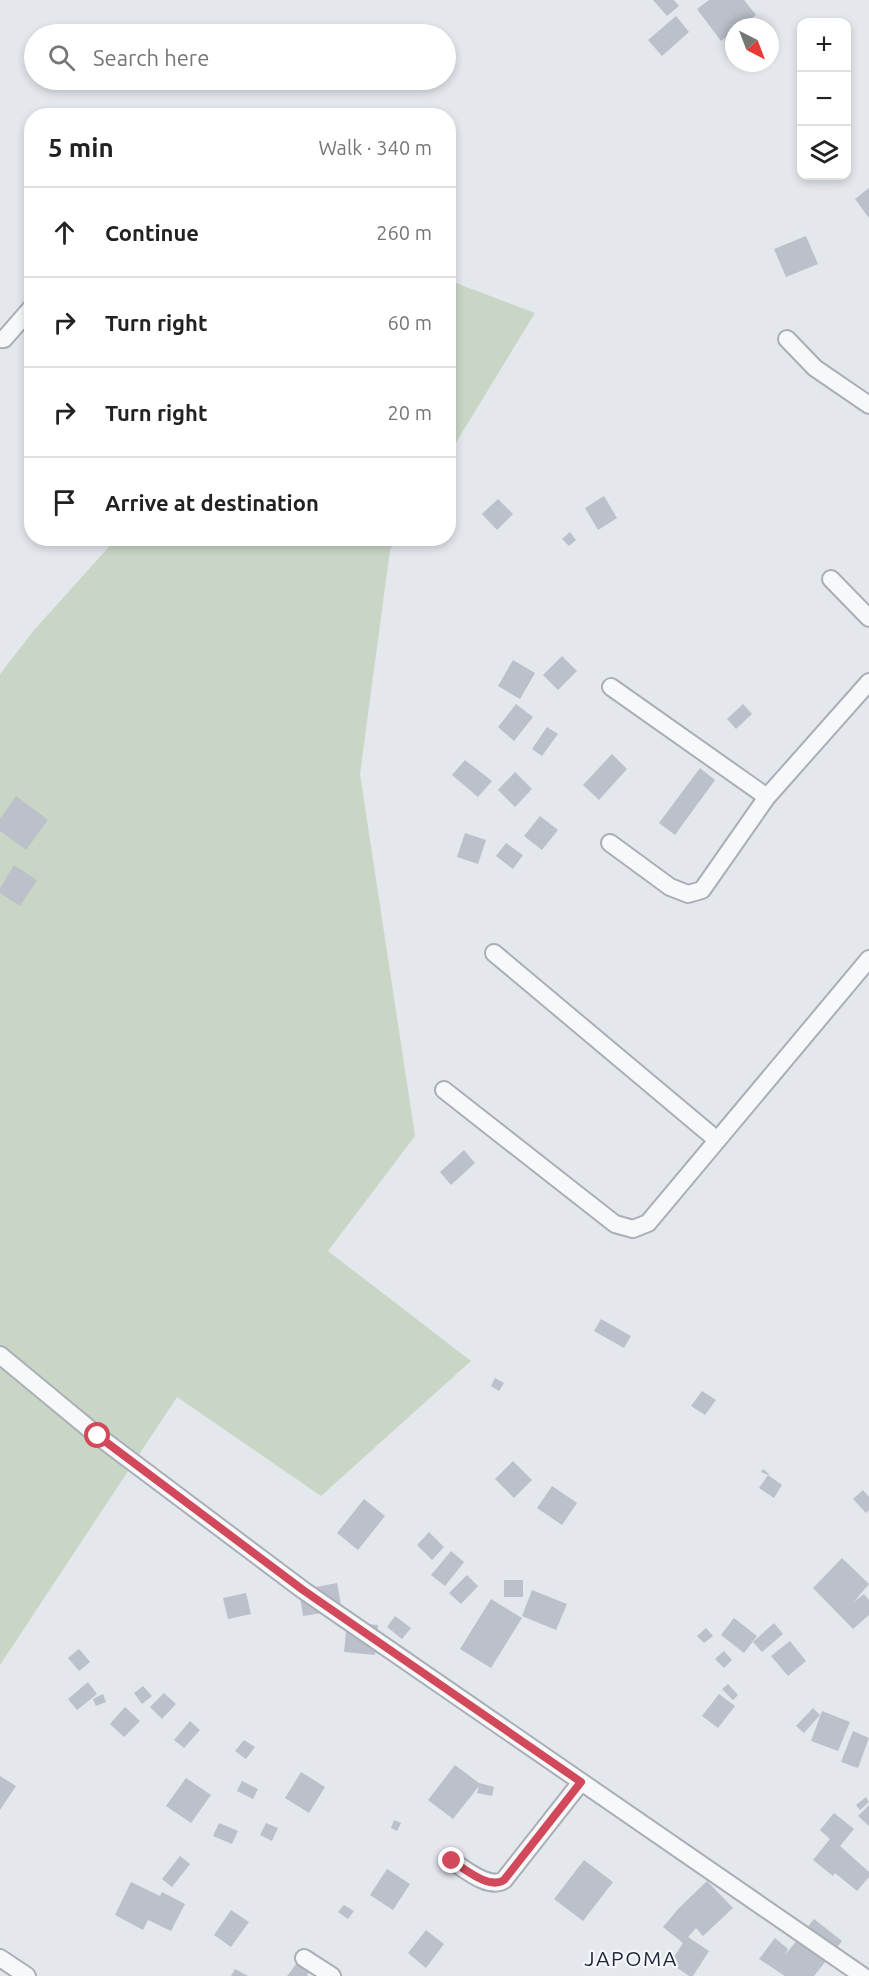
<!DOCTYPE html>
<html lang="en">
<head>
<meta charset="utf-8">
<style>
	:root { --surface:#fff; --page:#f2f2f2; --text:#222; --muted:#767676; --line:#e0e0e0 }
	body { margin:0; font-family:Ubuntu,sans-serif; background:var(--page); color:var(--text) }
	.controls { position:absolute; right:18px; top:18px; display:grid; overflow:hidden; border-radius:12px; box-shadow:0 3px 9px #0003 }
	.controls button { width:54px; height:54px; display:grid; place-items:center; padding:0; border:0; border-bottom:2px solid var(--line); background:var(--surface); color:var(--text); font:30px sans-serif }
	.compass { position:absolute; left:725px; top:18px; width:54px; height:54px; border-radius:50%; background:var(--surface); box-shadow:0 3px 9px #0003; rotate:138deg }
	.stop { position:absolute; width:18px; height:18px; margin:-14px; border:4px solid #d1495b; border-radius:50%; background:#fff }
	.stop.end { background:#d1495b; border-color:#fff; box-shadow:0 2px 6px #0008 }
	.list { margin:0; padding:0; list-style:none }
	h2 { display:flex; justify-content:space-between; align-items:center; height:78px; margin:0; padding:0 24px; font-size:26px }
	h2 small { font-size:20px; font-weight:400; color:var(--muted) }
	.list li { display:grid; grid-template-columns:39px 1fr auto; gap:18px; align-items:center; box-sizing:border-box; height:90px; padding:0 24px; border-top:2px solid var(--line) }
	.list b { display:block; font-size:22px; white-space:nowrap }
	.list em { font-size:20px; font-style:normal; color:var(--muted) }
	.icon { flex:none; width:33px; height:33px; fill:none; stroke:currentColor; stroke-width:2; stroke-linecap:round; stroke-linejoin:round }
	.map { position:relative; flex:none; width:869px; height:1976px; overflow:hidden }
	.search { position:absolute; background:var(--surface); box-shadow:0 3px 9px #0003; left:24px; top:24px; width:432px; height:66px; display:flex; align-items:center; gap:15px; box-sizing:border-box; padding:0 21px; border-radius:33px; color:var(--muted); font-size:22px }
	.panel { position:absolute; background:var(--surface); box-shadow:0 3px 9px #0003; left:24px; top:108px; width:432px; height:438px; border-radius:24px }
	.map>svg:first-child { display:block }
</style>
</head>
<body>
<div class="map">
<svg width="869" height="1976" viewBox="0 0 869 1976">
	<rect width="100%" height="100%" fill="#e4e7ec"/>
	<!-- green -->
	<path fill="#c9d6c5" d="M456,283L535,313L449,454L448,284Z
		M116,539H397L390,550L360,774L415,1136L328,1251L471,1361L321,1496L177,1397L0,1665V674L35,629Z"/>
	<!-- building -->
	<path fill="#bbc0ca" d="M653,0H674L679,6L667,16Z
		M709,0H744L756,15L740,27H734V31L721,41L697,9Z
		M676,16L689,32L662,56L648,40Z
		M869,188V218L855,199Z
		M806,236L818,264L786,277L774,249Z
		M604,496L617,518L598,530L585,508Z
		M498,499L513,514L497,530L482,514Z
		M570,532L576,540L569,546L562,539Z
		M562,656L577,671L558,690L543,675Z
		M513,660L535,673L520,699L498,686Z
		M516,704L533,717L514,741L498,727Z
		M743,704L752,714L736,729L727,719Z
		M547,727L558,734L542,756L532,749Z
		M612,754L627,769L599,800L583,785Z
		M465,760L492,781L478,797L452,775Z
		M700,768L715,780L675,835L659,823Z
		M515,772L532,789L515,807L498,790Z
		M16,796L48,820L26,850L0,831V819Z
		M540,816L558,830L542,850L524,836Z
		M465,833L486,840L478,864L457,857Z
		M506,843L523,855L513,869L496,856Z
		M14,865L37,880L20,906L0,893V888Z
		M464,1150L475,1163L451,1185L440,1172Z
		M601,1319L631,1336L624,1348L594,1331Z
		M495,1378L504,1383L499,1391L491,1386Z
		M702,1391L716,1400L705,1415L691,1406Z
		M513,1461L532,1480L514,1498L495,1479Z
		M763,1469L769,1474L768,1475L782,1485L774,1498L759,1488L768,1475L761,1472Z
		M552,1486L577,1503L562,1525L537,1508Z
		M863,1490L869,1497V1510L866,1513L853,1499Z
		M364,1499L385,1516L358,1550L337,1533Z
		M429,1532L444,1547L432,1560L417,1545Z
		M451,1551L464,1562L445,1586L431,1575Z
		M842,1558L869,1584L854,1602L864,1594L869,1600V1615L853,1629L813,1588Z
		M467,1575L478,1586L461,1604L449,1593Z
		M504,1580H523V1597H504Z
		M337,1583L342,1610L303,1616L299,1590Z
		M532,1590L567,1604L556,1630L522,1616Z
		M246,1593L251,1614L228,1619L223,1598Z
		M491,1599L522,1618L491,1668L460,1649Z
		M395,1616L411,1628L402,1639L387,1627Z
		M734,1618L757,1636L744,1653L721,1635Z
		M347,1622L378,1625L375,1655L344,1652Z
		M774,1623L783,1634L762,1652L753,1642Z
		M706,1628L713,1636L704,1643L697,1636Z
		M790,1641L806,1661L788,1676L771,1656Z
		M79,1649L90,1662L79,1671L68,1658Z
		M724,1651L732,1660L724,1668L715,1659Z
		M88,1682L97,1694L77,1710L68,1699Z
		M728,1684L738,1695L733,1700L722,1689Z
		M143,1686L152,1696L142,1704L134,1693Z
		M164,1693L176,1704L162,1719L150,1707Z
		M103,1694L106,1702L96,1706L93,1699Z
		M719,1694L735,1706L718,1728L702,1716Z
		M125,1707L140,1721L124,1737L110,1724Z
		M813,1708L820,1715L804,1733L796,1726Z
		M822,1711L850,1722L838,1751L811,1741Z
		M190,1721L200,1730L184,1748L174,1740Z
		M853,1731L869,1738L858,1768L841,1762Z
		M244,1740L255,1747L246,1759L235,1751Z
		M455,1765L479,1783L494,1787L492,1796L477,1793L479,1786L453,1819L428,1800Z
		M301,1772L325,1787L309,1813L285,1798Z
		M0,1776L16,1786L0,1810Z
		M186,1778L211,1795L191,1823L166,1806Z
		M242,1781L258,1789L253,1799L237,1791Z
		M866,1797L869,1802L860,1810L856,1805Z
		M869,1805V1826L858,1816Z
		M834,1813L854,1829L840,1846L869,1872V1877L857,1891L835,1873L833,1876L813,1860L830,1839L820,1830Z
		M394,1820L401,1823L397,1831L391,1828Z
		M219,1823L238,1831L232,1844L213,1836Z
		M266,1823L278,1828L272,1841L260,1835Z
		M180,1856L190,1864L172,1887L162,1879Z
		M584,1860L613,1882L583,1921L554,1899Z
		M387,1869L410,1884L393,1910L370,1895Z
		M707,1881L733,1908L703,1936L696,1928L688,1937L709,1951L693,1976H689L670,1963L683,1943L663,1927L678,1909Z
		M131,1882L160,1896L162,1892L185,1904L171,1931L148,1920L143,1930L115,1915Z
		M344,1905L354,1911L348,1919L338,1912Z
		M231,1910L249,1922L231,1947L214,1935Z
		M814,1919L842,1941L814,1976H785L759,1959L775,1938L788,1949L785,1955Z
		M426,1930L444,1944L426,1968L408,1953Z
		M297,1963L309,1972L307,1976H287Z
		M235,1969L248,1976H231Z"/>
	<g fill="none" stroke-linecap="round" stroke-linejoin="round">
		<!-- minor casing -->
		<g stroke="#a9aeb7" stroke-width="20">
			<path id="minor" d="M0,339H4L32,307
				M787,339L815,368L869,405
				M831,579L869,618
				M611,687L767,797
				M610,843L670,887L688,894L702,890L767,797L869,682
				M494,953L717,1140
				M444,1090L615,1224L633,1229L648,1223L869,959
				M0,1355L98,1436L303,1590L863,1976
				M452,1861C465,1869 489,1890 504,1880L581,1782
				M0,1958L27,1976
				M304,1958L332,1976"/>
		</g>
		<!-- minor -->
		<use href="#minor" stroke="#f7f8fa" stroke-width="16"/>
	</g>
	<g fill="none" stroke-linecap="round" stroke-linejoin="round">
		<!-- route -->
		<path stroke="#d1495b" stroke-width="8" d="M98,1436L303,1590L581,1782L504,1880C489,1890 465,1869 452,1861"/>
	</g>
	<g text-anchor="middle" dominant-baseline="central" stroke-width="4.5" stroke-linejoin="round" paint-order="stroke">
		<!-- quarter labels -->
		<g font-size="21" letter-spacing="1.5" fill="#1d2536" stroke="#f4f6f9">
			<text x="631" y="1958">JAPOMA</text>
		</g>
	</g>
</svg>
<div class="controls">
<button>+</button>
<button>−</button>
<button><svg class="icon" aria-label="layers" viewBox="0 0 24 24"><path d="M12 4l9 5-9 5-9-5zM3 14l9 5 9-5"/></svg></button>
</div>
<svg class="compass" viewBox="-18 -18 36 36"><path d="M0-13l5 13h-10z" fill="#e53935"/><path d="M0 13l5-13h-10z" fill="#767676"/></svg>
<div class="stop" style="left:98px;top:1436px"></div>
<div class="stop end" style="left:452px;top:1861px"></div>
<div class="search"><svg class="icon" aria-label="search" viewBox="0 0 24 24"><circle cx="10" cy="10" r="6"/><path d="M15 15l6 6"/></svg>Search here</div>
<section class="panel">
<h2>5 min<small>Walk · 340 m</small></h2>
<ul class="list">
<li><svg class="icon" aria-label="ahead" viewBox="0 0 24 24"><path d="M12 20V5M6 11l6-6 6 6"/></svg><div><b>Continue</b></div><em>260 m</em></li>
<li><svg class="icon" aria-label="right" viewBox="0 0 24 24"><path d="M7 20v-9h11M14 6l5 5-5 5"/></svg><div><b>Turn right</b></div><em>60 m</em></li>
<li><svg class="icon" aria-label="right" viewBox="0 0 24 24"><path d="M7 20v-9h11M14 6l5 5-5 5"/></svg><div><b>Turn right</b></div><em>20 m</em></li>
<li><svg class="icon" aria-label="arrive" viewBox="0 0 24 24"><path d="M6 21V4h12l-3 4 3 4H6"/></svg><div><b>Arrive at destination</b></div></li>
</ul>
</section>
</div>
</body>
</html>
